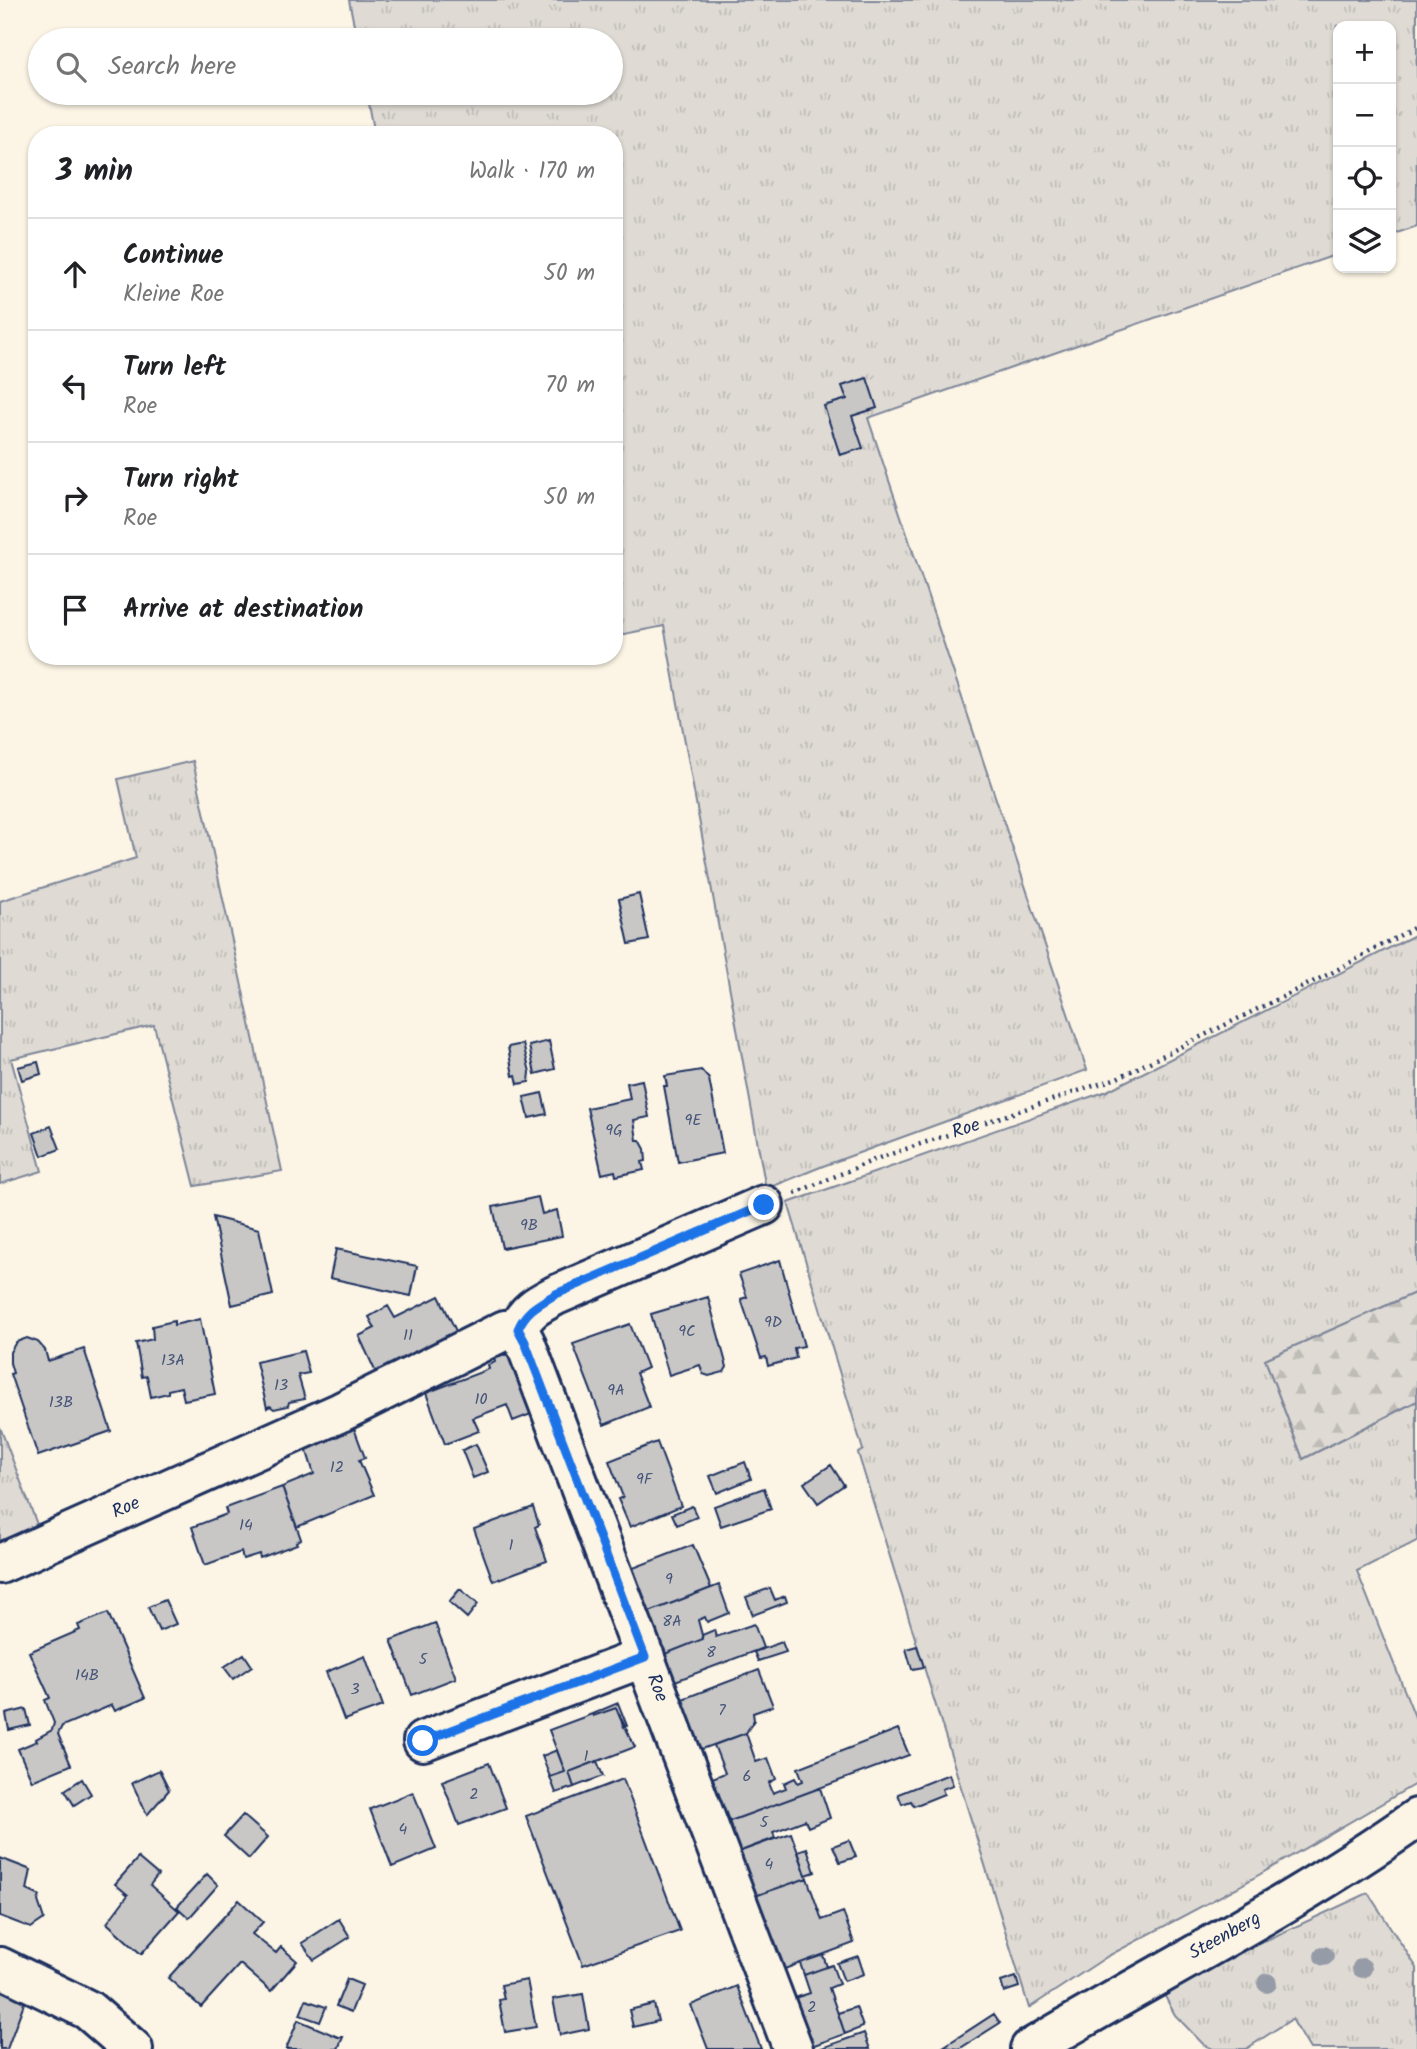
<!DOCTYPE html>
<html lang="en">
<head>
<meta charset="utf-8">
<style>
	:root { --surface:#fff; --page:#f2f2f2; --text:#202124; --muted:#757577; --line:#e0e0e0 }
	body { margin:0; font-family:Kalam,sans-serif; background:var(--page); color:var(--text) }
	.controls { position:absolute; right:21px; top:21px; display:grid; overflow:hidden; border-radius:14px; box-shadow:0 2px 5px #0004 }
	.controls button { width:63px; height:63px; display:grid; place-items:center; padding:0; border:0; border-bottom:2px solid var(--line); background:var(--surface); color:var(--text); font:35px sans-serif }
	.stop { position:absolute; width:21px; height:21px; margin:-16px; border:5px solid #1a73e8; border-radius:50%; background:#fff }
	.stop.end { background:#1a73e8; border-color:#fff; box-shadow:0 2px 7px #0008 }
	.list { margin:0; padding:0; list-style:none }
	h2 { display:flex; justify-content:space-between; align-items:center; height:91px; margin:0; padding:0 28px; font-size:30px }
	h2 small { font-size:23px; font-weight:400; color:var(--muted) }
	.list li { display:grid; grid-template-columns:46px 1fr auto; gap:21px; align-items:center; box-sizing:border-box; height:112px; padding:0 28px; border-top:2px solid var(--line) }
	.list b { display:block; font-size:26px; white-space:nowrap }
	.list p { margin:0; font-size:23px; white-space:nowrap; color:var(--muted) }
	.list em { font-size:23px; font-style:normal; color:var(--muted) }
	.icon { flex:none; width:38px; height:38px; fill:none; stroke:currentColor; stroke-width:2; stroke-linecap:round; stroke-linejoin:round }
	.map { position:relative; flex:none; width:1417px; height:2049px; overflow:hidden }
	.search { position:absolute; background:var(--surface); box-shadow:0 2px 5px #0004; left:28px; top:28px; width:595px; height:77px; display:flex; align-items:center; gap:18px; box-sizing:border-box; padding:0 24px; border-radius:38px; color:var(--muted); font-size:26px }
	.panel { position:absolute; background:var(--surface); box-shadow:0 2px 5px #0004; left:28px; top:126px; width:595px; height:539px; border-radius:28px }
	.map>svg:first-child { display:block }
</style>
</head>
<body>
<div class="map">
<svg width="1417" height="2049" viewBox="0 0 1417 2049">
	<defs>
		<pattern id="grass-tufts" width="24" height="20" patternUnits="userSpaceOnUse" patternTransform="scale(1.75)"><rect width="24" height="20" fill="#dfdbd4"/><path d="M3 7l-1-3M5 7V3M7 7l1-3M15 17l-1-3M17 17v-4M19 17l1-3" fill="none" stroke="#bfbcb8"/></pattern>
		<pattern id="forest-firs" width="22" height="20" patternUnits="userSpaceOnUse" patternTransform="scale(1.75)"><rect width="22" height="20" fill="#dfdbd4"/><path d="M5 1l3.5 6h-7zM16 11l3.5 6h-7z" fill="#bfbcb8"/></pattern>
	</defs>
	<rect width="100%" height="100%" fill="#fcf5e5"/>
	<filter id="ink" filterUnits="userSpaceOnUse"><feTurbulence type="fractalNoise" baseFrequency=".0143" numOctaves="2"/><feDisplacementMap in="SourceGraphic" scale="14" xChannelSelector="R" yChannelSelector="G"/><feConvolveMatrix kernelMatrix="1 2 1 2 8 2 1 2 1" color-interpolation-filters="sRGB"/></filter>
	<g filter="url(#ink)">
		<!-- grass -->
		<path fill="url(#grass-tufts)" stroke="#7d8599" stroke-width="2" d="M349,0H1417V226L1391,235V26H1338V254L868,418L1087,1070L823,1166L766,1189L664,626L614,636V135H375L367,93H611V40H357Z
			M193,761L282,1171L195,1186L154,1025L11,1059L42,1171L0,1184V901L136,858L118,779Z
			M1417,934V1292L1265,1359L1303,1459L1417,1401V1541L1357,1571L1417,1722V1783L1238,1887L1108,1956L1029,2008L858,1453L863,1450L788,1203L1107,1091Z
			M0,1427L41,1535L0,1552Z
			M1368,1893L1417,1968V2049H1310L1292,2019L1246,2049H1213L1204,2045L1175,2015L1161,1989Z"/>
		<!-- forest -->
		<path fill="url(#forest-firs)" stroke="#7d8599" stroke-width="2" d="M1417,1292V1401L1303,1459L1265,1359Z"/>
		<!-- building -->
		<path fill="#c8c7c6" stroke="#1b2f5e" stroke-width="2" d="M867,378L877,408L852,416L863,448L840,455L824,406L847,399L842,386Z
			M639,894L649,940L629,944L619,899Z
			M549,1041L555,1069L535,1074L529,1046Z
			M523,1044L530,1072L529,1082L518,1084L516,1075L513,1076L508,1047Z
			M38,1062L41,1074L22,1080L18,1067Z
			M701,1070L709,1079L723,1153L678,1162L664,1086H667L665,1076Z
			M642,1080L649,1117L634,1120L637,1140H640L645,1149L646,1161L642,1162L644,1170L616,1176L615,1171L602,1174L587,1108L630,1099L627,1083Z
			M542,1093L547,1114L529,1118L524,1097Z
			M51,1126L60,1149L42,1156L34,1133Z
			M538,1197L542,1214L557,1210L562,1236L502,1248L493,1207Z
			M213,1217L259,1229L273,1295L232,1305Z
			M336,1249L417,1266L411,1296L330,1278Z
			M780,1260L804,1346L794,1348L796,1358L768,1366L766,1357L761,1358L741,1299L747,1297L739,1274Z
			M439,1296L458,1335L377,1375L359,1336L375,1328L369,1317L388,1306L395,1318Z
			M708,1297L727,1367L724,1372L709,1376L703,1374L700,1365L669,1375L651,1314Z
			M200,1319L215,1394L184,1400L181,1387L168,1390V1393L151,1397L147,1376L142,1377L136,1343L153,1339L152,1326L174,1321V1325Z
			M630,1324L647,1368L636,1373L649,1407L604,1425L573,1344Z
			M27,1338L38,1342L45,1350L48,1361L84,1349L111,1431L38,1456L10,1374L13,1373L10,1363V1352L16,1342Z
			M303,1351L309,1373L298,1375L305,1399L289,1402L288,1406L274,1409L270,1406L267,1408L256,1362Z
			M516,1351L539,1411L513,1421L507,1405L473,1418L479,1431L445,1444L426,1393L489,1369L488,1365L495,1362L494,1359Z
			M351,1420L365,1458L359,1460L374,1495L297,1527L282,1487L314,1474L304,1442Z
			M657,1442L681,1506L630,1527L618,1499L623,1497L609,1461Z
			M476,1444L488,1472L473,1478L462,1450Z
			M745,1462L751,1479L717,1493L710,1476Z
			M831,1465L844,1485L818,1503L804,1483Z
			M282,1487L301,1539L296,1542L297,1544L260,1558L259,1554L243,1559L241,1552L205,1565L192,1527L227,1514L225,1508Z
			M764,1488L771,1509L721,1526L714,1506Z
			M692,1506L697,1517L677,1525L672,1514Z
			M533,1507L539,1525L535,1527L547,1561L493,1581L474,1529Z
			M693,1545L711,1588L644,1614L628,1570Z
			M719,1585L729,1613L707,1622L705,1617L698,1620L703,1639L660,1656L644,1614Z
			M770,1588L775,1600L785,1596L787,1602L753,1615L746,1597Z
			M460,1589L478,1604L467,1618L449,1602Z
			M165,1600L176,1624L159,1631L148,1607Z
			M108,1613L145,1698L115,1711L112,1705L62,1726L58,1734L71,1765L32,1781L18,1749L37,1741L36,1739L52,1730L54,1723L45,1700L50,1698L29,1652L80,1630L78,1625Z
			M435,1623L456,1678L412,1695L391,1640Z
			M754,1624L763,1648L670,1683L660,1656L703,1639L702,1635L714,1630L716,1637Z
			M782,1642L786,1652L758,1661L754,1652Z
			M917,1646L924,1667L912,1669L906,1649Z
			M244,1654L252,1666L233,1679L224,1667Z
			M365,1656L383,1706L344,1720L326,1672Z
			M759,1670L773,1706L753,1713L754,1720L746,1733L697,1751L677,1701Z
			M618,1703L627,1726L624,1727L616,1708L593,1716L592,1714Z
			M616,1708L635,1747L569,1772L574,1787L556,1793L550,1777L565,1772L549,1730L592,1714L593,1716Z
			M26,1709L30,1725L9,1730L6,1714Z
			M898,1729L909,1755L722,1824L705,1781L725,1773L714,1745L746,1733L756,1762L768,1758L776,1779L769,1783L773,1793L786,1788L784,1783L795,1778L798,1783L803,1781L798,1768Z
			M557,1750L565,1772L550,1777L542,1756Z
			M597,1761L603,1776L574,1787L569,1772Z
			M489,1763L506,1808L459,1825L442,1781Z
			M159,1770L169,1790L147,1815L132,1783Z
			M949,1774L953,1785L942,1789L944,1794L914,1806L911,1801L902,1804L898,1794Z
			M82,1779L91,1794L74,1805L65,1790Z
			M623,1779L680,1931L583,1965L526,1816Z
			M820,1788L830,1818L808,1827L805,1820L773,1832L775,1838L733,1854L722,1824Z
			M413,1792L436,1849L392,1867L370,1809Z
			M243,1815L268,1837L249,1859L224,1836Z
			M791,1833L807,1878L749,1898L733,1854Z
			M849,1840L856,1857L840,1862L833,1846Z
			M807,1848L815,1872L806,1875L798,1851Z
			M0,1858L31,1870L27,1890L40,1896L38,1901L44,1919L31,1928L0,1916Z
			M138,1858L158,1875L150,1885L179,1911L141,1954L107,1923L128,1895L115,1884Z
			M207,1874L218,1885L189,1918L177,1907Z
			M807,1878L822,1920L843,1912L854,1943L782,1970L749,1898Z
			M239,1900L263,1922L252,1934L276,1953L281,1947L297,1961L271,1991L240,1964L201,2007L168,1978Z
			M339,1919L350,1937L314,1960L302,1943Z
			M823,1955L827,1967L804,1975L800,1963Z
			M858,1956L864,1974L844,1981L837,1963Z
			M832,1965L839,1984L829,1988L845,2034L806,2048L785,2001L810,1993L804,1975Z
			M1016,1977L1019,1987L1004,1992L1001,1982Z
			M347,1979L362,1985L351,2012L336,2006Z
			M527,1980L536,2027L505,2032L499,2000L504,1999L501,1985Z
			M0,1984L27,1995L7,2049H0Z
			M737,1986L761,2049H708L691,2005Z
			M583,1994L589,2029L560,2035L553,1999Z
			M306,2000L326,2007L320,2022L300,2015Z
			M654,2004L658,2021L633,2027L629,2010Z
			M856,2007L863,2027L845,2034L838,2013Z
			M994,2014L1000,2023L959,2049L943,2047Z
			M298,2020L338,2037H343L338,2049H286Z
			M864,2033L870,2049H819Z"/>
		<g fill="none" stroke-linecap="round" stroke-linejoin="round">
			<!-- minor casing -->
			<g stroke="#1b2f5e" stroke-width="44">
				<path id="minor" d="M518,1329L525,1342L793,2049
					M518,1329C526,1310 539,1304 556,1295L764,1205
					M0,1564L341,1412L505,1330L518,1329
					M423,1741L645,1657
					M0,1967L88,2010L133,2049
					M1030,2049C1159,1972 1294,1905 1417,1818"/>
			</g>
			<!-- path -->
			<path stroke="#1b2f5e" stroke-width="4.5" stroke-dasharray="2 5" stroke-linecap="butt" d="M795,1193L879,1158L1117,1078L1333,972L1417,926"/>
			<!-- minor -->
			<use href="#minor" stroke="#fcf5e5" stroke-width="38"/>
		</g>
		<!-- trees -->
		<g fill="#969ba8">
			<circle cx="1324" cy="1956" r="10"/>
			<circle cx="1362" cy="1968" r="10"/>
			<circle cx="1267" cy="1983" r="10"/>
		</g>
	</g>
	<g fill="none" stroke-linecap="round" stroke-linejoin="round" filter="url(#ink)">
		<!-- route -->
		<path stroke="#1a73e8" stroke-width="9" d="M423,1741L645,1657L525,1342L518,1329C526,1310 539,1304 556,1294L764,1205"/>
	</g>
	<g text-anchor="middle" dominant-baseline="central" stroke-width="7" stroke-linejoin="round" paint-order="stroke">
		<!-- number labels -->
		<g font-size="16" fill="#465578">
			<text x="693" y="1120">9E</text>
			<text x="614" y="1130">9G</text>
			<text x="529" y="1225">9B</text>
			<text x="773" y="1322">9D</text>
			<text x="687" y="1331">9C</text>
			<text x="408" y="1335">11</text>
			<text x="173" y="1360">13A</text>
			<text x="281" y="1385">13</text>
			<text x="616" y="1390">9A</text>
			<text x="481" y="1399">10</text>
			<text x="61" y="1402">13B</text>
			<text x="337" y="1467">12</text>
			<text x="644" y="1479">9F</text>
			<text x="246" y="1525">14</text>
			<text x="511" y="1545">1</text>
			<text x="669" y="1579">9</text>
			<text x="672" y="1621">8A</text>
			<text x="711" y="1652">8</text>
			<text x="423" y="1659">5</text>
			<text x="87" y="1675">14B</text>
			<text x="355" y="1689">3</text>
			<text x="722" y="1710">7</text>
			<text x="586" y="1756">1</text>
			<text x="747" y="1776">6</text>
			<text x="474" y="1794">2</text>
			<text x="764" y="1822">5</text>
			<text x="403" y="1829">4</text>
			<text x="769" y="1864">4</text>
			<text x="812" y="2007">2</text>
		</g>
		<!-- street labels -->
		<g font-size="19" fill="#1b2f5e" stroke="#fcf5e5">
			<text transform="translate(966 1129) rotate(-19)">Roe</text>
			<text transform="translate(126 1508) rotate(-24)">Roe</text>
			<text transform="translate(657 1688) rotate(69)">Roe</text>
			<text transform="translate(1225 1936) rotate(-29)">Steenberg</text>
		</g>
	</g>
</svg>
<div class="controls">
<button>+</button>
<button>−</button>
<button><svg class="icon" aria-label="locate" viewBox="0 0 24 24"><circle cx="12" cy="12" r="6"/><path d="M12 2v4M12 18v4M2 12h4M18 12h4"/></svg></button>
<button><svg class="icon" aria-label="layers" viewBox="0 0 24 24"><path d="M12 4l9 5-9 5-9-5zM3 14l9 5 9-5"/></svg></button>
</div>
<div class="stop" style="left:423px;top:1741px"></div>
<div class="stop end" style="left:764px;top:1205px"></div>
<div class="search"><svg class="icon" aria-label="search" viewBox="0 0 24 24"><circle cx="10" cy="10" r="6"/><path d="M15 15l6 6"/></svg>Search here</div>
<section class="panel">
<h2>3 min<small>Walk · 170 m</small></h2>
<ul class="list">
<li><svg class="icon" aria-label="ahead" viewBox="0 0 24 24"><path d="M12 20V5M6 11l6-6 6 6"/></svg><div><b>Continue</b><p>Kleine Roe</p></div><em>50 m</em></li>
<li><svg class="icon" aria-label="left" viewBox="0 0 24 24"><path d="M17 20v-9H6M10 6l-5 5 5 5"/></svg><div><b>Turn left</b><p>Roe</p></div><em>70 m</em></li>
<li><svg class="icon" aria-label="right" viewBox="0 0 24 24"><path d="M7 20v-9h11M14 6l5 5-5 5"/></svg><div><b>Turn right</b><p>Roe</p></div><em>50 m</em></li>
<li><svg class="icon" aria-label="arrive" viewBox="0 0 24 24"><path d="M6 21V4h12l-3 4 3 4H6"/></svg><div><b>Arrive at destination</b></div></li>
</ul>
</section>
</div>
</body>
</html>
